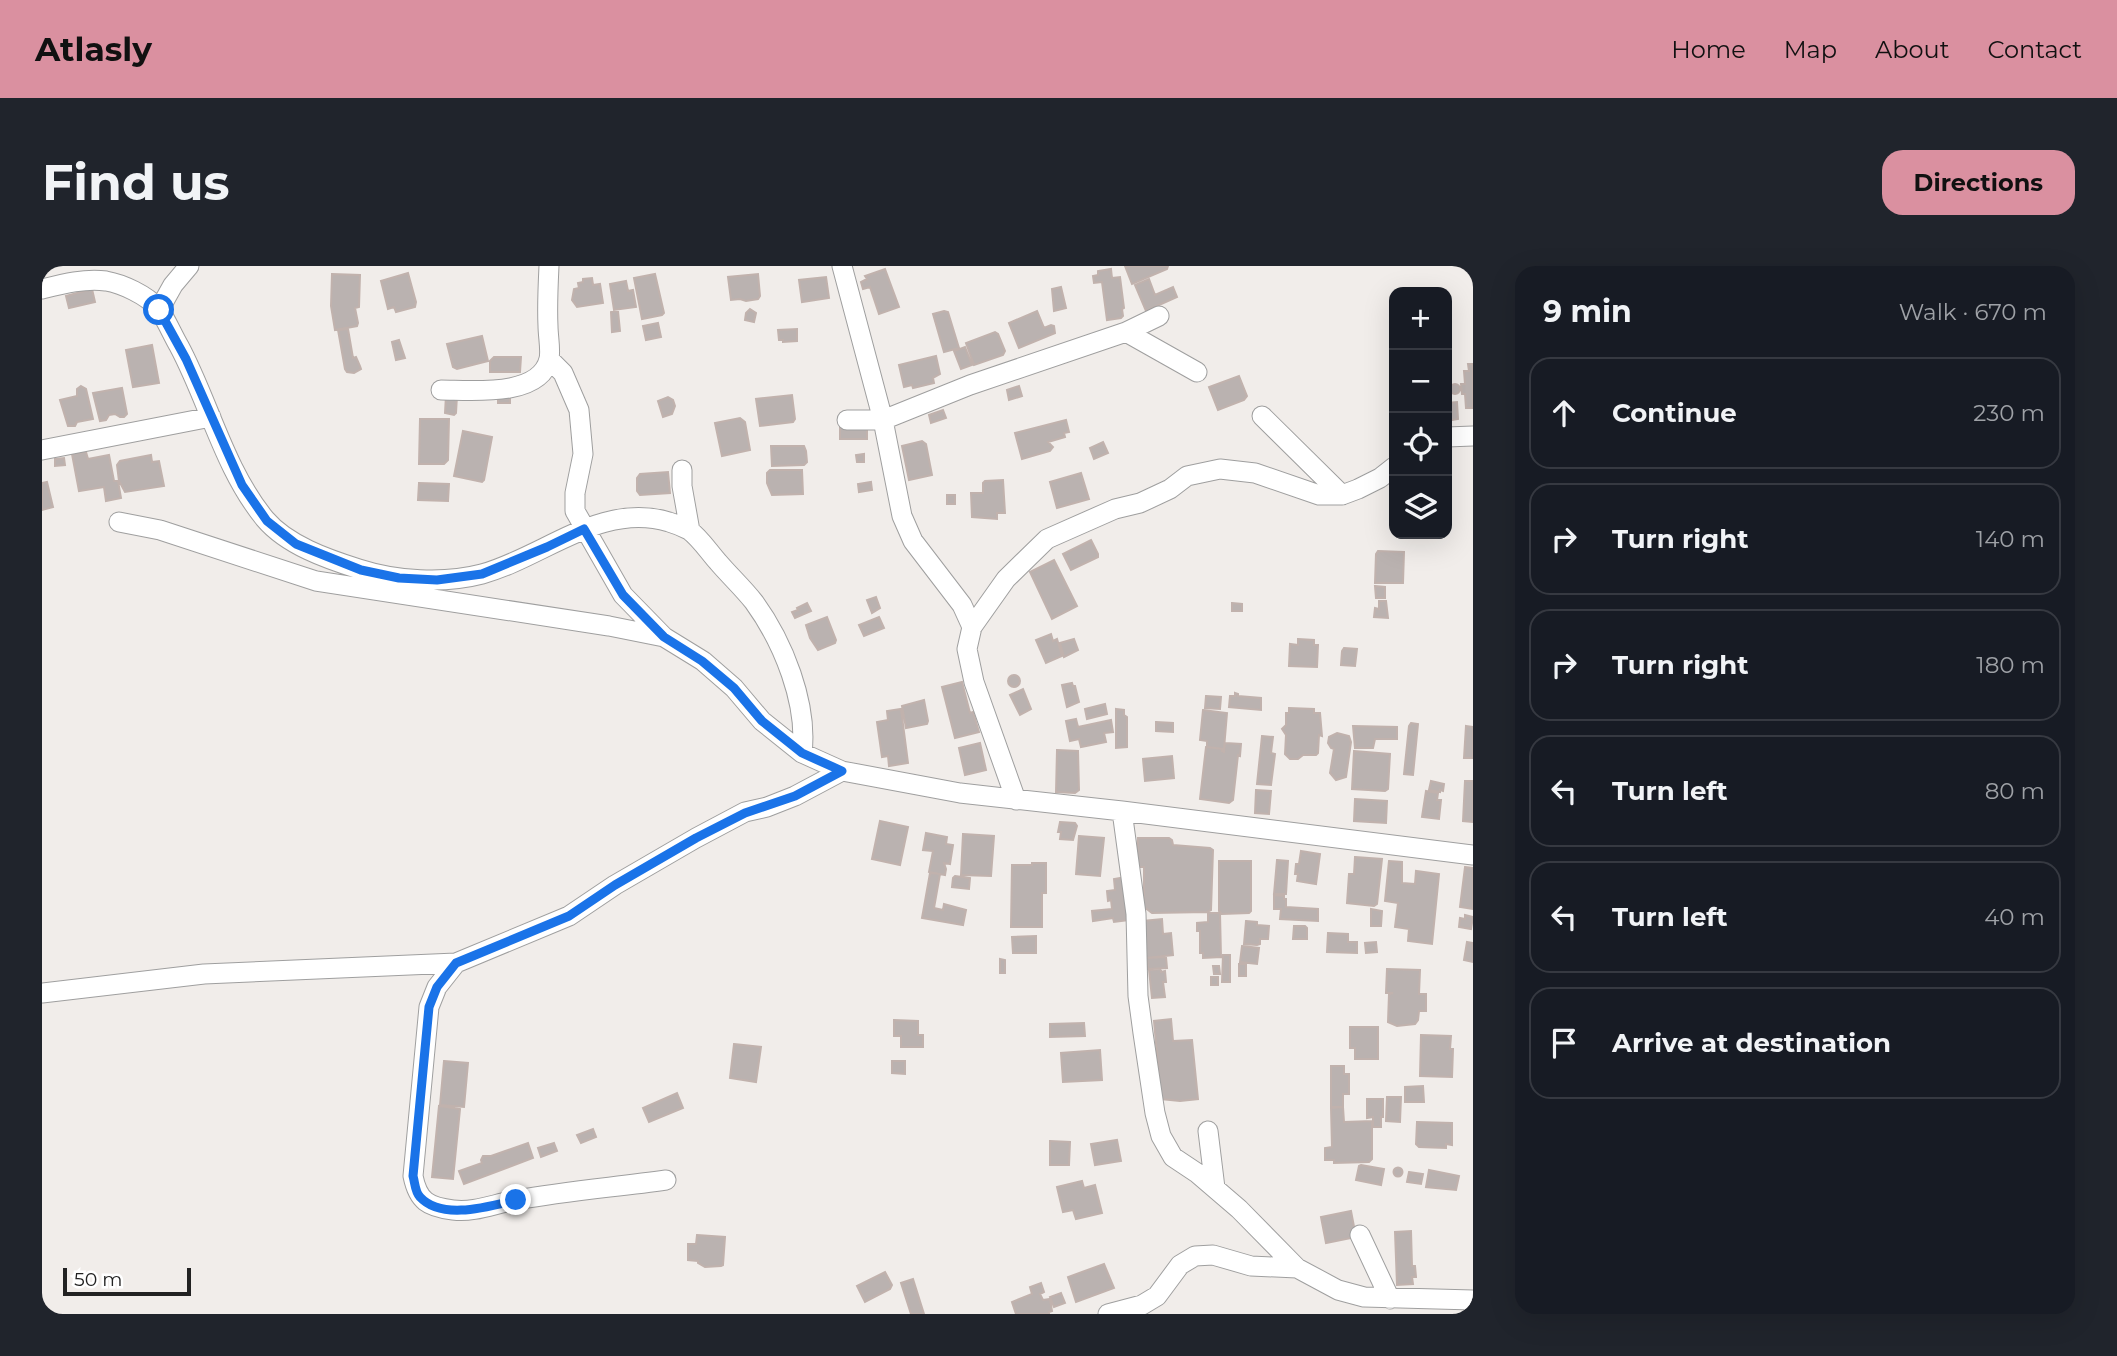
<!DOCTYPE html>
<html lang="en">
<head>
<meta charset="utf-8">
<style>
	:root { --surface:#171b24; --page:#20242c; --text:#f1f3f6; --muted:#9ea1a6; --line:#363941; --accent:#da90a0 }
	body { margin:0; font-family:Montserrat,sans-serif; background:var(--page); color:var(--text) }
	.controls { position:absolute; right:21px; top:21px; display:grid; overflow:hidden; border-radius:14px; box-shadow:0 7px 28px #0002 }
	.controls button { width:63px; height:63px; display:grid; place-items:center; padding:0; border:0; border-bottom:2px solid var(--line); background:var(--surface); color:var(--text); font:35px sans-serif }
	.scale { position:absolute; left:21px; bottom:18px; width:128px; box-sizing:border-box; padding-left:7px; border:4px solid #222; border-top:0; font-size:19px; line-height:24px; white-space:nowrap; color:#222; -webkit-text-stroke:5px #fff; paint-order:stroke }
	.stop { position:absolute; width:21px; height:21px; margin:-16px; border:5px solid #1a73e8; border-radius:50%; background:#fff }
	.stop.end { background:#1a73e8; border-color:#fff; box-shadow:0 2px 7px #0008 }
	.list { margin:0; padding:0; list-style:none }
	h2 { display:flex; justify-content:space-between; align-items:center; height:91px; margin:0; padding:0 28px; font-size:30px }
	h2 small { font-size:23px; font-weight:400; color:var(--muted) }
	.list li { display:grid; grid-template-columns:46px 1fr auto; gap:21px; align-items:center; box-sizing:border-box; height:112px; margin:0 14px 14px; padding:0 14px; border:2px solid var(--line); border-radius:21px }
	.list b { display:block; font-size:26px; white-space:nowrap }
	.list em { font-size:23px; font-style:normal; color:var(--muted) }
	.icon { flex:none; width:38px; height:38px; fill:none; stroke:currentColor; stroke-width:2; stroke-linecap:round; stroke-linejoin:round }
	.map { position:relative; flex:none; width:1431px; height:1048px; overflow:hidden; border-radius:21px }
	header { display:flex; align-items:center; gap:42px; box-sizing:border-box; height:98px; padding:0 35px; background:var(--accent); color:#111 }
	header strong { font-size:33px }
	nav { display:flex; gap:38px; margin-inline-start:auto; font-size:24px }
	.intro { display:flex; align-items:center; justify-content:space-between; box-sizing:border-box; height:168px; padding:0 42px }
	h1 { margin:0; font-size:49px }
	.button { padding:18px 32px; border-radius:21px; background:var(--accent); color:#111; font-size:24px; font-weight:700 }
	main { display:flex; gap:42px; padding:0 42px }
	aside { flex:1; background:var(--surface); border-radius:21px; box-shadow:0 7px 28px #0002 }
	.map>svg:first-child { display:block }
</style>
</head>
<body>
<header>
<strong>Atlasly</strong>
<nav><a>Home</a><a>Map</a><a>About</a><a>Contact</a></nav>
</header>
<div class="intro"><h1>Find us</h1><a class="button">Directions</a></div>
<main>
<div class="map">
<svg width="1431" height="1048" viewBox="0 0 1431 1048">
	<rect width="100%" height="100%" fill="#f1edea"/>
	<!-- building -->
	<path fill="#bab2b0" stroke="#c1b2ad" stroke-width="2" d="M1083,0H1126L1125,3L1090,18Z
		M843,3L857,41L837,48L828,21L821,23L819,16L825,13L823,10Z
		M1069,3L1070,12L1078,11L1082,42L1080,43L1081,50L1079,52L1065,54L1060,16L1052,17L1051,10L1056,9V5Z
		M366,7L374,36L373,41L354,46L352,41L346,43L339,15Z
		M290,8L318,9L317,41L313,42L316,57L315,60L293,64L289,40Z
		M613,8L622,47L620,49L600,53L592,12Z
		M716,8L718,30L716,33L704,35L698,33L689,34L686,11Z
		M784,11L787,32L760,36L757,14Z
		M550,12L551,19L558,18L561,37L535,41L530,34L532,23L537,22L536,17L541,16V13Z
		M1107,13L1113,29L1131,21L1135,31L1104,45L1093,19Z
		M584,15L586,25L591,24L594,41L572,44L568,18Z
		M1019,21L1024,42L1012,45L1010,23Z
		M50,23L53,36L27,42L24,30Z
		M708,43L714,47L712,56L703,54L704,47Z
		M576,45L578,65L570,66L569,46Z
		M902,45L906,46L917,82L902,86L891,48Z
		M995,45L1002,62L1009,59L1012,60L1013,67L977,82L967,57Z
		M616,57L619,71L604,74L601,60Z
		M306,63L311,92L314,91L318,100L319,103L312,107L305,106L303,103L296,64Z
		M755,63V75L741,76V74H737L736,64Z
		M953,66L956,68L963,85L961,89L932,99L924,77Z
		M440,70L446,95L415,103L411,101L405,78Z
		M357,74L363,92L354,94L350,76Z
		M110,79L117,117L91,121L84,84Z
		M923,81L930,99L919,103L912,85Z
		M894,90L898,108L891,112L892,117L871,122L870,119L862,121L857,99Z
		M452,91H479L478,106H448V95Z
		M1426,98H1431V142H1424L1423,128H1420L1419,118H1423L1422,105H1427Z
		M1197,110L1205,130L1202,134L1176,144L1167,121Z
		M1408 123a5 5 0 1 1 10 0a5 5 0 1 1-10 0Z
		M39,120L44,123L51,153L35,156L33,160H26L18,134L35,130V123Z
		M977,120L980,130L967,134L965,124Z
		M80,122L85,148L82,151H78L73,148L67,149L64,154L58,155L51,127Z
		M456,128H468V137H456Z
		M404,129L415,130L414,147L412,149L403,147Z
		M750,129L753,153L751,156L718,160L714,133Z
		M626,131L631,134L633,140L630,148L621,151L616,135Z
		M1415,136L1416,153L1405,155V137Z
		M901,144L904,152L889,157L887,149Z
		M698,152L703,156L708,184L680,190L673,157Z
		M378,153H407L406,194L402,198H377Z
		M1024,154L1027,166L1022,167L1023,171L1006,176L1011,181L1008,185L980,193L973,167Z
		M798,158H825V173H798Z
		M421,165L450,171L442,214L440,216L412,210Z
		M880,175L884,178L890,209L867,214L860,180Z
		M1061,176L1066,187L1052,193L1048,182Z
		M729,180H762L764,185L765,196L762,199L730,200Z
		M44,186L46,193L67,189L72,215H76L79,232L64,235L62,221L37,225L30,188Z
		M822,188V196H815L814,189Z
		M109,189L110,196L117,195L122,220L83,226L77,215L75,199L78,195Z
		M22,192L23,199L13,200V193Z
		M728,204H760L761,228L730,229L725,217V207Z
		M626,206L628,227L598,229L595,225V212L598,208Z
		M1039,207L1047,233L1015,242L1008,216Z
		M961,214L963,247H955V253L930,251L929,227H941V217L943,215Z
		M5,216L11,241L0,244V217Z
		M829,216L830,224L817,226L816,218Z
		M377,217L407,218L406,235L376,234Z
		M905,229H913V238H905Z
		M1049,274L1056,288V291L1029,304L1021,288Z
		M1336,285L1362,286L1361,317H1333L1334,288Z
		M1012,294L1035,340L1010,353L988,306Z
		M1333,320L1343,321V332H1334Z
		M834,331L838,342L830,347L825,334Z
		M1337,335H1344L1346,352L1332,351L1333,342L1337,343Z
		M765,337L769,345L753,352L750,346L756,344L755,342Z
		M1190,337L1200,338V345H1190Z
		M785,351L794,374L793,377L776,384L768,372L764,359Z
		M837,351L842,362L822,370L817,359Z
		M1009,368L1011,375L1015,373L1020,390L1004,397L994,374Z
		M1032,373L1036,384L1022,391L1018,377Z
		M1256,373L1272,374V379H1276L1275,401L1247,400L1248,378L1256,379Z
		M1302,382L1315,383L1313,400L1299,399L1300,385Z
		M966 415a6 6 0 1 1 12 0a6 6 0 1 1-12 0Z
		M920,416L928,447L931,446L937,466L913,472L900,421Z
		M1030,417L1031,420H1033L1037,436L1025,441L1020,419Z
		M981,423L989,443L978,449L968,429Z
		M1193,427L1196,428V430L1219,432V444L1187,441L1188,430H1193Z
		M1164,430L1179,431L1178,443L1163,442Z
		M882,434L886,455L885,458L864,462L860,440Z
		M1063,438L1065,448L1045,453L1043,443Z
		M1247,442L1272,443V447H1278L1280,470L1277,469L1276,487L1274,489H1261L1256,493H1248L1243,488L1244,469L1240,463L1244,459V447H1247Z
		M859,443L866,497L847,500L846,490L840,491L835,456L846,454L845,445Z
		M1074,443L1082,444V449L1085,451V481L1074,482Z
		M1161,444L1185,447L1182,483L1165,481V475L1158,474Z
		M1034,453L1036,461L1069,454L1071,466L1062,467L1064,476L1039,481L1037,473L1028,475L1024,455Z
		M1114,456L1131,457V466L1114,465Z
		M1369,457L1376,458L1371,509L1362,508L1367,460Z
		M1311,460L1355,461V473H1333L1331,482H1313Z
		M1424,460L1431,461V492H1422Z
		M1295,467L1307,470L1309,476L1304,511L1294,514L1288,507L1292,483L1289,482L1286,477L1287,471Z
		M1220,470L1231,471L1229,487L1233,488L1229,519L1215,518Z
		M938,477L944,504L923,509L917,482Z
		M1183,477L1199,478L1198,490L1196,489L1191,534L1187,537L1158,533L1164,481L1181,483L1180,485L1182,486Z
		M1015,484L1036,485L1037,524L1033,527L1014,526Z
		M1312,485L1348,488L1346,523L1343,525L1310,523Z
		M1130,490L1132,512L1103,515L1101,493Z
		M1389,515L1402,518L1401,525L1398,524V526L1387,524Z
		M1423,515H1431V556L1421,555Z
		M1214,524L1229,525L1227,548L1213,547Z
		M1384,525L1396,527L1395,534H1399L1397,553L1380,551Z
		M1313,533L1345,535L1344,557L1312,555Z
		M838,555L866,561L858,599L830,593Z
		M1018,556L1033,557L1035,560L1031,574L1018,573L1019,566H1016Z
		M884,567L905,571L904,578L911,579L908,598L902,597L904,603L903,609L887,606L891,585L881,584Z
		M921,568L952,570L949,610L919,609Z
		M1037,570L1062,572L1058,610L1034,608Z
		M1096,572H1127L1130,574L1131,579L1168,582L1171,584L1169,644L1165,646L1110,647L1102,641V601H1095Z
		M1259,585L1278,588L1274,618L1255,615L1256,608H1253L1254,598H1257Z
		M1313,591L1340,593L1335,638L1332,640L1305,637L1307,608H1312Z
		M1235,594L1246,595L1244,628H1232Z
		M1177,595H1209V645L1207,647L1180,648L1177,645Z
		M1347,595L1360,596V617L1373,618L1374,605L1397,608L1390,678L1366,675L1367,663L1353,661L1356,637L1343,635Z
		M990,597H1004V627H1000V661H969L970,599H990Z
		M1423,601L1431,602V643L1418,641Z
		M888,607L898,608L892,642L901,644L902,638L924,644L921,659L880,652Z
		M913,610L928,612L927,623L910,621L911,612Z
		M1084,611L1088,654L1072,656L1071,652L1051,655L1050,645L1070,643L1069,634L1066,635L1065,625L1073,624L1072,613Z
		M1232,629L1242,630V633H1244V641L1276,643V655L1238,653L1239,643H1232Z
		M1329,643L1340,645L1339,660H1329Z
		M1166,647H1178L1179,691L1161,692V687H1158V665H1155V657L1166,656Z
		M1423,649L1431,651L1429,663L1417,661L1418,652L1423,653Z
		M1120,653L1121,668L1129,667L1131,689L1104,692L1101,655Z
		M1204,655L1215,656V659L1227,660L1226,673H1218V678L1215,679L1202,678Z
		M1252,660H1263L1265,662V673H1251Z
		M1286,667L1306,668V676H1315V687L1285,686Z
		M994,670V687H971L970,671Z
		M1334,676L1335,686L1324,687L1323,677Z
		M1425,676L1431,677V696L1422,694Z
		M1200,680L1217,682L1215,698L1198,696Z
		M1181,689H1188V716H1180Z
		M1124,691L1125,702L1106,703L1105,692Z
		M958,693L963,694V707H958Z
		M1197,698H1204V710H1197Z
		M1171,700H1177L1178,708H1172Z
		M1119,703V706L1123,705L1124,716H1121L1123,731L1110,732L1107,704Z
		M1345,703L1378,704L1377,728H1384V745H1377L1376,754L1373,758L1355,760L1346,756L1347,728L1351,727H1344Z
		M1169,711H1176V719H1169Z
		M1129,753L1131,775L1150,774L1156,833L1138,835L1119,833L1112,755Z
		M852,754L876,755V769H881V781H859V770H852Z
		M1042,757L1043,770L1008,771V758Z
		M1308,761H1336V793H1313V782H1308Z
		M1379,769L1409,770L1408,783H1411L1410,811L1378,810Z
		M692,778L719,781L714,816L688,812Z
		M1058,784L1060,814L1021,816L1019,787Z
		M402,795L426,797L422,841L398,839Z
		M850,795H863V808L850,807Z
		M1289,800H1302V808H1307V828H1301V841H1289Z
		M1381,820L1382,836H1363V821Z
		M635,827L641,842L607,856L601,842Z
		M1345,831H1359L1358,856L1344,855Z
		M1325,833H1341V851H1339V861H1331V851L1325,852Z
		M397,840L418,843L411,913L390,911Z
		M1301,841L1302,856L1330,855V893L1327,896L1292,897V894H1283V882L1290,881L1289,842Z
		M1375,856L1410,857V879L1404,878V882L1377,881L1374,878Z
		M551,863L554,871L539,877L535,869Z
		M1075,874L1079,895L1053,899L1049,878Z
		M1008,875L1028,876L1027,899H1008Z
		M486,877L491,892L422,918L417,905L440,897L439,894L441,890H449Z
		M512,877L515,885L499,891L496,882Z
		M1319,899L1342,903L1339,919L1314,914L1317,900Z
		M1351.5 906a4.5 4.5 0 1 1 9 0a4.5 4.5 0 1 1-9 0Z
		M1387,904L1417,910L1414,924L1384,921Z
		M1367,906L1381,908L1379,918L1365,916Z
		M1040,915L1042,922L1053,919L1060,947L1034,953L1031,944L1021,946L1015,921Z
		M1309,945L1314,971L1284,977L1279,951Z
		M1369,965L1370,1000H1373L1374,1011H1370L1371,1018L1355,1019L1353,966Z
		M655,969L683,971L681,999L679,1000L663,1001L656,997V995L646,994V978H654Z
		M1062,998L1072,1022L1034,1036L1026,1011Z
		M843,1006L850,1019L848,1023L823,1036L815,1020Z
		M871,1013L882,1048H869L859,1017Z
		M999,1017L1002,1026L998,1028L1001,1034L1008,1033L1010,1045L1007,1046V1048H974L970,1036L990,1028L988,1021Z
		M1019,1027L1023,1037L1012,1041L1008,1031Z"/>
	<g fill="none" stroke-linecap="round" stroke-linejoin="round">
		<!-- street casing -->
		<g stroke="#9f9f9f" stroke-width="21">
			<path id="street" d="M800,0L841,154L860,250L871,275L920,339L930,361
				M0,23C20,18 43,12 64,15C81,18 104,29 116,42C124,53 130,68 137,80C167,136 182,203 223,253C245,279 285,293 317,303C354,315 402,318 440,308C502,291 560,235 627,256C634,258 641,261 647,264C658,272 667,286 676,296C688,310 701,322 712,336C741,376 766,437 760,487
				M117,44L131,19L147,0
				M1084,66L1155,106
				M507,93L521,107L537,144L541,188L533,227V245L581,329L622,371L661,395L692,422L720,455L760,487L800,505L918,527L1080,545L1431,589
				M399,124C428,124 498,132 507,93C509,84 506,70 506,60C505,40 506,20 507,0
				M1220,150L1300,229
				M805,154H841L928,119L1084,66L1117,50
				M1405,171L1431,170
				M0,184L169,151
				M640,204V220L648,265
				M77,256L118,264L274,315L567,360L622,371
				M974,534L932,416L925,383L930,361L964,313L1005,273L1073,243L1098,237L1128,223L1145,210L1178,203L1213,207L1277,229H1300L1316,223L1338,212L1352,201
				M1080,545L1094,648L1096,730L1101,767L1113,847L1119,870L1131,891L1155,907L1197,943L1255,1002L1296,1024L1322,1031L1431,1034
				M414,697L395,721L387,741L371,910C376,935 386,941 411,944C433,947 454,937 475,934C524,925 575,921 624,914
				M0,727L162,708L414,697L527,650L573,619L654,572L703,546L725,541L753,530L800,505
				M1166,865L1173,922
				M1318,969L1348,1033
				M1066,1048L1100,1039L1115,1030L1138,999L1153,990L1171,989L1209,1000L1255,1002"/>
		</g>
		<!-- street -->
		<use href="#street" stroke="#fff" stroke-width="19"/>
	</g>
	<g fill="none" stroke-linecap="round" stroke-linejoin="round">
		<!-- route -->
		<path stroke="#1a73e8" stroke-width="9" d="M117,44L144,93L200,219L225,255L254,278L319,304L357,312L395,314L440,308L505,281L542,263L581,329L622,371L660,395L692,422L720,455L760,487L800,505L753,530L703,547L654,572L573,619L527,650L414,697L395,721L387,741L371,910C373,917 373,926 378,931C400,955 448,940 474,934"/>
	</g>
</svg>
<div class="controls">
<button>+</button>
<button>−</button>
<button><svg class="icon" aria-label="locate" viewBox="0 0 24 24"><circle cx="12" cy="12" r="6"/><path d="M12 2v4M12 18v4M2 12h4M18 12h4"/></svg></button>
<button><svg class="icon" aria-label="layers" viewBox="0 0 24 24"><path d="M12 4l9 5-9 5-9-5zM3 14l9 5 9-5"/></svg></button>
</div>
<div class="scale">50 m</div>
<div class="stop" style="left:117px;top:44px"></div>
<div class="stop end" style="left:474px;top:934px"></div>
</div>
<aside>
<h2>9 min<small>Walk · 670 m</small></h2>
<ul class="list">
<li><svg class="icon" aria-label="ahead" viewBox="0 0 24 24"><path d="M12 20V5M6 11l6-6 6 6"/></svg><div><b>Continue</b></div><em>230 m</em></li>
<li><svg class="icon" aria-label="right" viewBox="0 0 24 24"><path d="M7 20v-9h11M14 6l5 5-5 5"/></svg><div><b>Turn right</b></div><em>140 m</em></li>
<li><svg class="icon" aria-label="right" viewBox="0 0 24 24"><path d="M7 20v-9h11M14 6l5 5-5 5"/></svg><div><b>Turn right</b></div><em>180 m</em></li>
<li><svg class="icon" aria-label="left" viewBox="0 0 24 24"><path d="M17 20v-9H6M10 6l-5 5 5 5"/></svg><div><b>Turn left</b></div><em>80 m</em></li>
<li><svg class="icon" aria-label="left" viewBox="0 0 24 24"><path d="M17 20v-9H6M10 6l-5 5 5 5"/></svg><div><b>Turn left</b></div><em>40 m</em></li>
<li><svg class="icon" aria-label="arrive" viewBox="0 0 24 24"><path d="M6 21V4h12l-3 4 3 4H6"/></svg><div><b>Arrive at destination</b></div></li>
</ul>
</aside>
</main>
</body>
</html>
